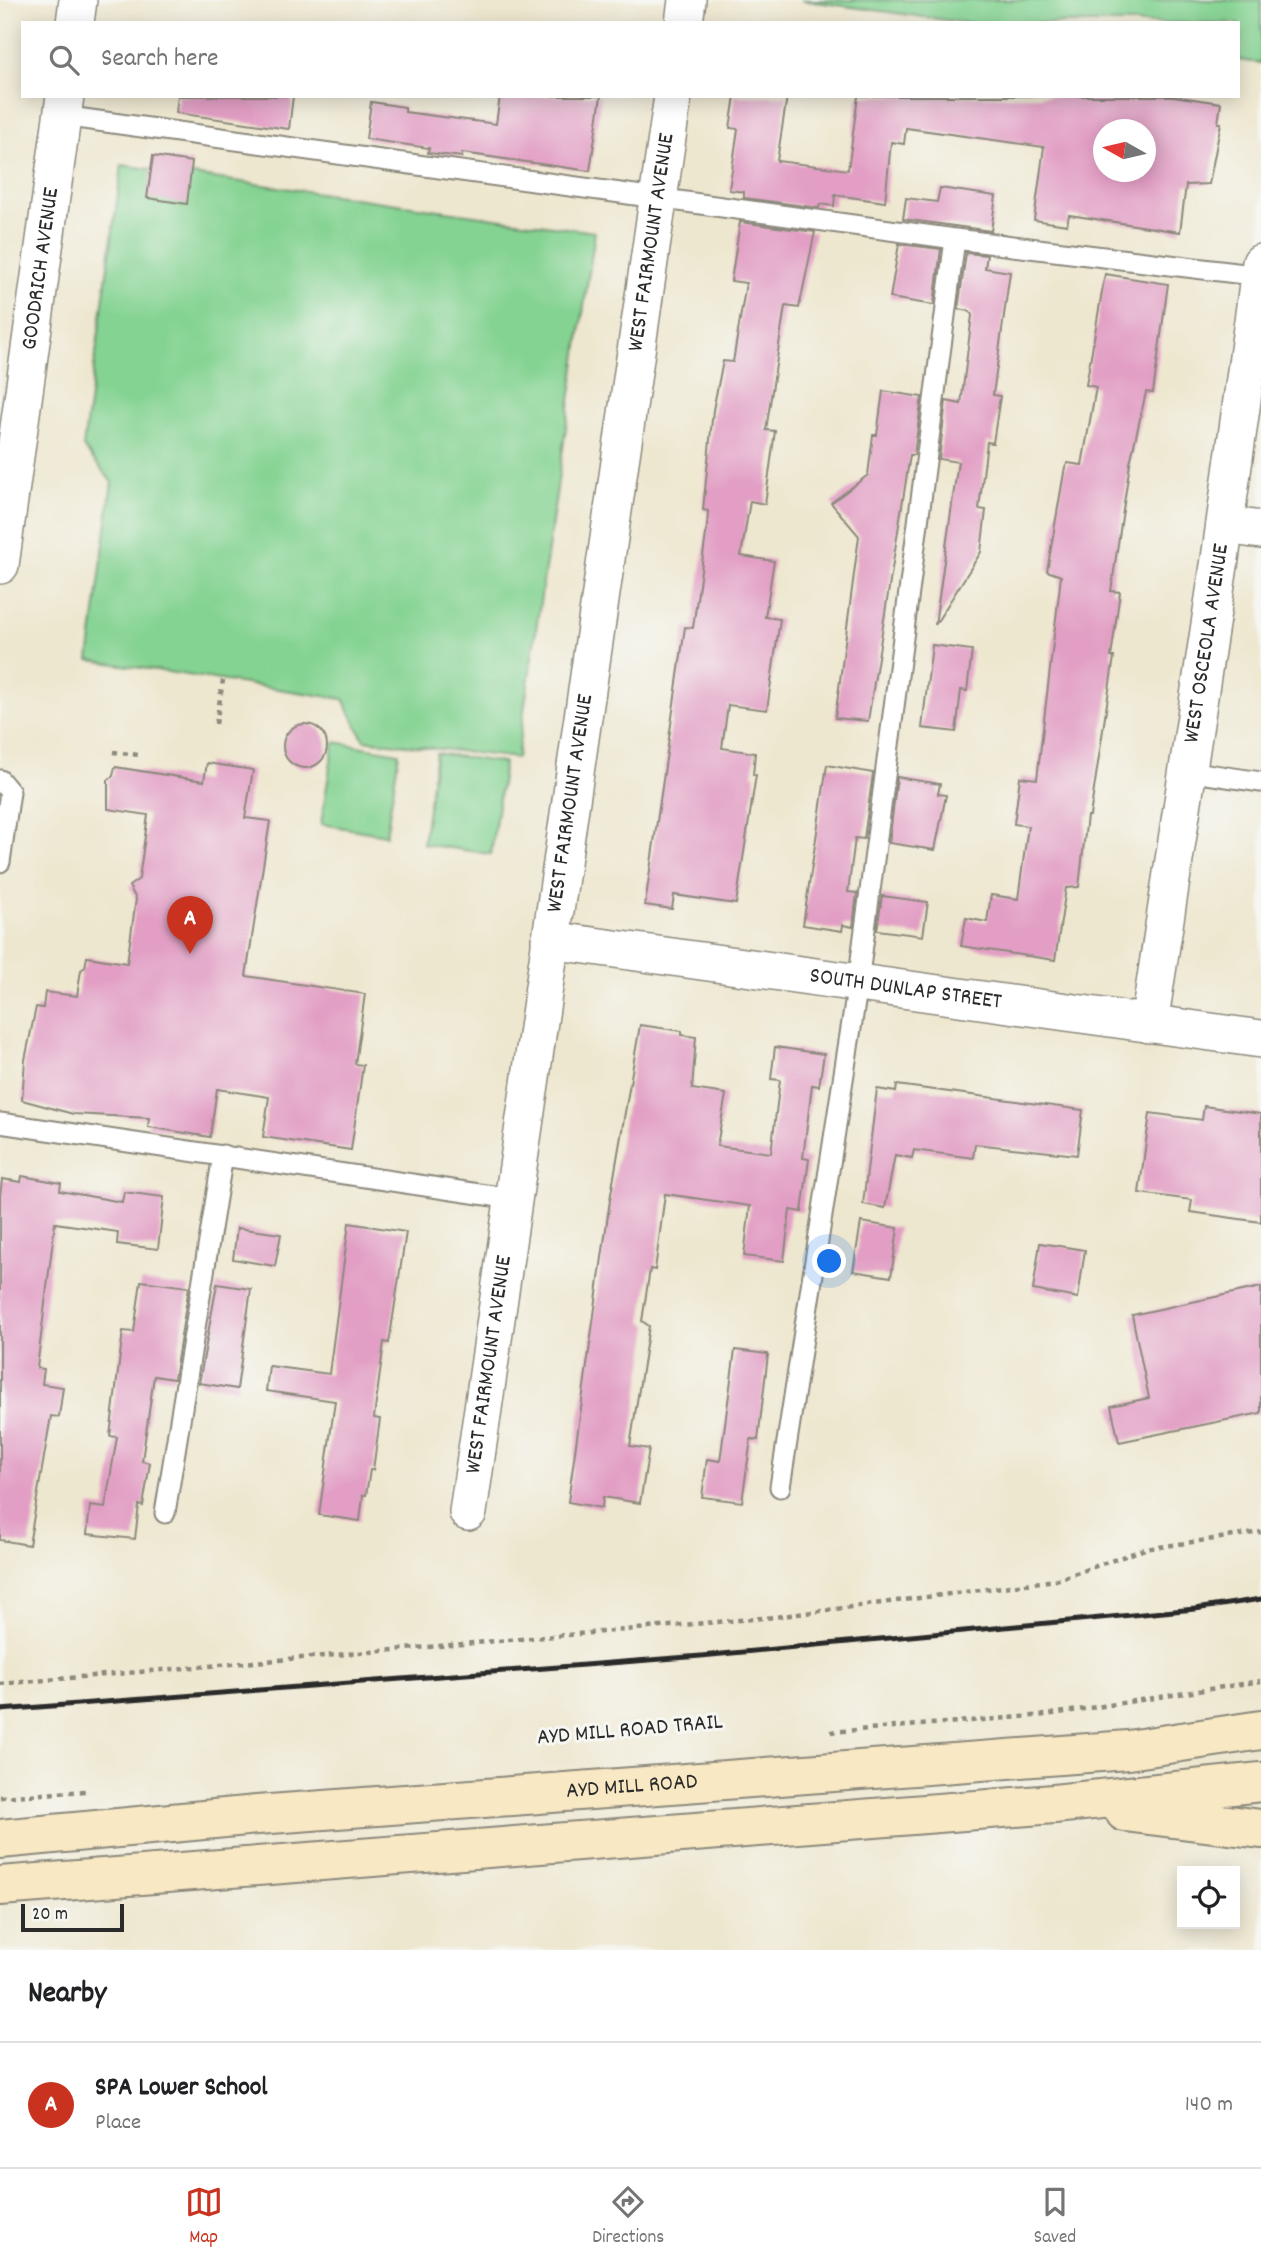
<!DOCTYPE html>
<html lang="en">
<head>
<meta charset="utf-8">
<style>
	:root { --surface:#fff; --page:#f6f6f6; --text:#202124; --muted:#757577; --line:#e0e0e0; --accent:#c8321e }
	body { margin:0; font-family:Dekko,sans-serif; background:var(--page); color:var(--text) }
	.controls { position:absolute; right:21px; bottom:21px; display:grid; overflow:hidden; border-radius:0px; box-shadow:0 4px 18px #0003 }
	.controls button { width:63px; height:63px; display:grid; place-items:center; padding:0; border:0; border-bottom:2px solid var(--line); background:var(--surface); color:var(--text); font:35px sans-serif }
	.compass { position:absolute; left:1093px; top:119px; width:63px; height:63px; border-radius:50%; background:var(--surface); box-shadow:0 4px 18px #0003; rotate:278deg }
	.scale { position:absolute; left:21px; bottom:18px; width:103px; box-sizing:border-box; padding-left:7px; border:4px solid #2b2b2b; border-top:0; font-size:19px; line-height:24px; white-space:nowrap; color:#2b2b2b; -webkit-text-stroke:5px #f6f6f2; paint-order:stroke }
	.you { position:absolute; left:830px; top:1262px; width:24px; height:24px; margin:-18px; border:5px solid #fff; border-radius:50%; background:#1a73e8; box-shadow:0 0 0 10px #1a73e833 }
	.badge { display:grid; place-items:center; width:46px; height:46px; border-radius:50%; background:var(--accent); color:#fff; font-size:23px; font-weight:700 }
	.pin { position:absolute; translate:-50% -58px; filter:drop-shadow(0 2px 4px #0008) }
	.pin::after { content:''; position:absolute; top:37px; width:24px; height:21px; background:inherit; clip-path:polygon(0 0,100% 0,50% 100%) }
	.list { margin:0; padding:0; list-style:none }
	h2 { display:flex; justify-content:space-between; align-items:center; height:91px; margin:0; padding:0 28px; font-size:30px }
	h2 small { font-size:23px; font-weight:400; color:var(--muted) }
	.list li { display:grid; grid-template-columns:46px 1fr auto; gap:21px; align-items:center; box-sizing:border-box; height:126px; padding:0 28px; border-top:2px solid var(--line) }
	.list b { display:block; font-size:26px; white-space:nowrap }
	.list p { margin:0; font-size:23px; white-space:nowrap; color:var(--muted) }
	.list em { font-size:23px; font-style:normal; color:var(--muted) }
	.icon { flex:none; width:38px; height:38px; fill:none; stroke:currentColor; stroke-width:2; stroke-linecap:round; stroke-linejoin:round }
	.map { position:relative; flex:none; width:1261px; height:1950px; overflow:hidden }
	.search { position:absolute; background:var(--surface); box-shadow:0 4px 18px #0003; left:21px; right:21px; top:21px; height:77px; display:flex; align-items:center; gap:18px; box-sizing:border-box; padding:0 24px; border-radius:0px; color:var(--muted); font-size:26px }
	.sheet { height:217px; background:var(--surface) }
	nav { display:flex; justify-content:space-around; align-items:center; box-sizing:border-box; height:98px; border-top:2px solid var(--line); background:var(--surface); font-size:19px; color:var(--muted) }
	nav a { display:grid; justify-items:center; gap:4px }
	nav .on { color:var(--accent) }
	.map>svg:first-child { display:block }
</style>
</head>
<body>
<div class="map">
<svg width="1261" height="1950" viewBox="0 0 1261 1950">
	<rect width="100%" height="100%" fill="#f6f6f2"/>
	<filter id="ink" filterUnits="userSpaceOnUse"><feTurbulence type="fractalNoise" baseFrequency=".0143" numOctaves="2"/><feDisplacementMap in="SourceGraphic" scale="14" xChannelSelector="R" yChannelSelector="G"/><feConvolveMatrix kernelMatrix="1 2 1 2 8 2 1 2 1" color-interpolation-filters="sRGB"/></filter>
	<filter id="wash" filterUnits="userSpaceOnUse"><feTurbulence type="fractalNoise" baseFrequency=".00686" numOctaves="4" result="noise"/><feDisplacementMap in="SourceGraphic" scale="28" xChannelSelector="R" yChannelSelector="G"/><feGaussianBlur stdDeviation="1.57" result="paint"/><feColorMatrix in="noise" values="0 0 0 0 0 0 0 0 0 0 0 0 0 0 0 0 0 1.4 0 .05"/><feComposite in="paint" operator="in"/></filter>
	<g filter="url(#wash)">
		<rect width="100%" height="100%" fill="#eee7cf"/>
		<!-- park -->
		<path fill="#84d392" stroke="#587f5e" stroke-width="2" d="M801,0H1261V63L1238,60V23H967Z
			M122,165L595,232L517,758L364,740L343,699L89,660L112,482L83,447Z
			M334,742L399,753L386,835L321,824Z
			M436,753L504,763L491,854L423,844Z"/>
		<g id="blocks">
			<!-- building -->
			<path fill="#e29ec4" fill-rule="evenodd" d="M178,96H293L289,129L176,113Z
				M500,96H601L590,171L462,153V157L428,153L429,148L366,139L371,102L405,107V112L496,124Z
				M735,96H787L777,161L848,170L858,96H1173L1221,103L1218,123H1221L1209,184L1186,185L1180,232L1069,215L1067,225L1034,220L1044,147L906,128L904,144L891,142L885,202L835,195L834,206L820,204L819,208L744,198V192L729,190L738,129L730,128ZM1103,130H1145V172H1103Z
				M153,156L192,162L187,204L147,198Z
				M940,188L996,196L991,231L903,219L906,198L937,202Z
				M740,222L815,232L799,308L785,306L766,430L775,431L765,504L750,501L741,556L774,561L765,617L780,619L767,710L728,705L722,748L755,753L753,775H756L736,904L674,895L672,909L645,905L685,627L693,628L707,527L708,511L703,510L713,410L723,361L733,362L746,283L731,281Z
				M899,244L941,249L934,305L890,298Z
				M966,253L987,255L985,268L1010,272L993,395L1000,396L993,443L987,442L979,509L986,510L981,552L935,625L958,462L939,459L946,401L961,404L972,315L969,311L958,309Z
				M1105,274L1168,284L1153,393L1146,392L1130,463L1111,591L1120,592L1111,657H1114L1090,816H1087L1079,887L1066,888L1055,960L961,946L966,918L987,922L991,895L1018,899L1028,826L1014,824L1020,777L1037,779L1061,576L1047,571L1065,467L1068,463L1082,465L1096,387L1086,385Z
				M883,391L922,397L914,455H910L868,721L835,718L859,536L831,503L868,475L873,435H877Z
				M932,645L972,650L967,691L961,690L956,732L922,728Z
				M283 746a22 22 0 1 1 44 0a22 22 0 1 1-44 0Z
				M207,763L253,770L245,818L270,821L246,976L365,994L355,1064L363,1065L351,1150L263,1137L269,1097L217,1089L210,1137L148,1127L149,1118L73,1114L22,1100L25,1060L36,1007L43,1008L45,992L77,996L81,970L85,967L87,957L127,963L136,899L129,886L139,879L148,815L108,809V780L113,776L115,767L204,781Z
				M827,765L873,773L864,839L855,838L848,892L857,893L853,927L843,925L842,931L803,925Z
				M897,777L940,784L938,794L946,795L935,850L889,843Z
				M882,896L928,902L923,936L877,930Z
				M640,1025L682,1031V1035L696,1037L692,1089L726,1094L717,1146L771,1153L780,1080L771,1079L775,1047L824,1054L819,1086L812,1085L803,1158L809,1159L802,1212L790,1210L784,1261L744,1256L750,1206L665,1194L655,1270L650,1269L642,1321L649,1326L630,1446L649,1449L640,1503L603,1497L602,1508L568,1502L610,1200Z
				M897,1085L1083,1110L1077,1155L975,1144L973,1158L914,1150L912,1158L895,1155L885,1208L863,1204L877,1089L896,1092Z
				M1204,1106L1261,1114V1222L1190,1212L1192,1200L1139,1193L1150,1113L1202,1120Z
				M22,1176L61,1183L60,1191L122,1202L124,1192L164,1197L158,1249L117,1244L118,1232L55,1223L37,1368L44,1369L42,1384L63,1387L59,1417L51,1416L29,1545L0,1540V1196L2,1179L21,1182Z
				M861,1222L898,1228L891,1277L853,1271Z
				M349,1223L406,1232L389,1343L384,1342L374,1418L380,1419L373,1470H370L366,1495H363L360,1521L319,1515L335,1401L266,1391L269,1366L329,1374Z
				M237,1228L281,1234L275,1266L233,1259Z
				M1040,1243L1085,1250L1078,1298L1033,1290Z
				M141,1281L189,1287L174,1379L154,1376L142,1461L150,1463L143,1506L139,1505L135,1539L87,1534L90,1506L105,1508L117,1437L110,1436L123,1331L134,1332Z
				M217,1284L251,1289L237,1389L199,1383Z
				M1261,1287V1413L1119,1442L1111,1406L1149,1398L1132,1315Z
				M735,1350L768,1354L758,1440L751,1439L742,1502L702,1497L707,1459L720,1461Z"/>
		</g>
	</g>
	<g filter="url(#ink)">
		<use href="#blocks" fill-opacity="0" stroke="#8c897d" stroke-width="2"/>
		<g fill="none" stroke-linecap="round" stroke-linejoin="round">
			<!-- lane casing -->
			<g stroke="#8c897d" stroke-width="23">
				<path id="lane" d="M62,116L955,239L1261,276
					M1187,771L1261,782
					M0,780L10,792L0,862
					M0,1123L513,1199
					M780,1487L858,983L955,239
					M165,1513L223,1155"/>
			</g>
			<!-- street casing -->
			<g stroke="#8c897d" stroke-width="40">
				<g id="street">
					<path d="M75,23L78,0"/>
					<path d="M684,23L687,0"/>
					<path d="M1225,525L1261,530"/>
					<path id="s1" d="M0,565L65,96"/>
					<path id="s2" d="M550,940L1261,1039"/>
					<path id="s3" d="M1149,1024L1220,559L1261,263"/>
					<path id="s4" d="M468,1512L673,96"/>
				</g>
			</g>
			<!-- secondary casing -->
			<g stroke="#8c897d" stroke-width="42">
				<g id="secondary">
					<path d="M1125,1812L1261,1829"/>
					<path id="s5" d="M0,1839L257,1815L1128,1750L1261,1730"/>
					<path d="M0,1886L1054,1804L1261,1782"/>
				</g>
			</g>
			<!-- path -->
			<path stroke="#8c897d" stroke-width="4.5" stroke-dasharray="5 5" stroke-linecap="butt" d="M216,724L223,680
				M113,752L139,755
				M0,1684L775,1617L1056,1580L1145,1549L1261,1532
				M831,1732L1046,1715L1261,1681
				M0,1797L86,1791"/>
			<!-- lane -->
			<use href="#lane" stroke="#fff" stroke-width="19"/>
			<!-- street -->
			<use href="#street" stroke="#fff" stroke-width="37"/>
			<!-- secondary -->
			<use href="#secondary" stroke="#f8e8c3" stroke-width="38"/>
			<!-- rail -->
			<path stroke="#2b2b2b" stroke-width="5" d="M0,1710L701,1656L1195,1609L1261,1599"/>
		</g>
	</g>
	<g text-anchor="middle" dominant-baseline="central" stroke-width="6" stroke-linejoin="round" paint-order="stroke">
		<!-- street labels -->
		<g font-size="23" fill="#2b2b2b" stroke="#f6f6f2">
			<text stroke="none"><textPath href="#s4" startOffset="1283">WEST FAIRMOUNT AVENUE</textPath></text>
			<text stroke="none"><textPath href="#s1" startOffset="299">GOODRICH AVENUE</textPath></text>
			<text stroke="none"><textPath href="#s3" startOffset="385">WEST OSCEOLA AVENUE</textPath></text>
			<text stroke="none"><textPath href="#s4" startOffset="716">WEST FAIRMOUNT AVENUE</textPath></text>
			<text stroke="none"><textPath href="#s2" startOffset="359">SOUTH DUNLAP STREET</textPath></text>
			<text stroke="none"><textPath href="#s4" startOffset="149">WEST FAIRMOUNT AVENUE</textPath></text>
			<text transform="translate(630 1731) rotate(-5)">AYD MILL ROAD TRAIL</text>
			<text stroke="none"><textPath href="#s5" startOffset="634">AYD MILL ROAD</textPath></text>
		</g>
	</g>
</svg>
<div class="controls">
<button><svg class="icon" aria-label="locate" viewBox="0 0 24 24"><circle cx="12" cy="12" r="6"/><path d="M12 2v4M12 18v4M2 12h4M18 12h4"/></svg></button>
</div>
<svg class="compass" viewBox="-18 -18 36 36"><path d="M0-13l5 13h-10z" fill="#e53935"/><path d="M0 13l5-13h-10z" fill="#757577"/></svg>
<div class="scale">20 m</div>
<div class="you"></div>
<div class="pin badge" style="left:190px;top:954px">A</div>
<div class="search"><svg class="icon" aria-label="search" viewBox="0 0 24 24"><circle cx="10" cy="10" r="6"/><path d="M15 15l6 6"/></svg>Search here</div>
</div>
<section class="sheet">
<h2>Nearby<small></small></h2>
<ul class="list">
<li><span class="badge">A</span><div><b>SPA Lower School</b><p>Place</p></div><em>140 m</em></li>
</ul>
</section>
<nav>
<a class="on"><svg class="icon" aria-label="map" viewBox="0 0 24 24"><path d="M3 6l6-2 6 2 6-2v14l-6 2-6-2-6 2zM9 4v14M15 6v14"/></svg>Map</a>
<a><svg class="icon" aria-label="directions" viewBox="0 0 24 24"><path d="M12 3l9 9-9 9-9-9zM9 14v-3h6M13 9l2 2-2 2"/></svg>Directions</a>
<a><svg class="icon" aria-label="saved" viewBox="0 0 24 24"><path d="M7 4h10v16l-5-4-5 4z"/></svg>Saved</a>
</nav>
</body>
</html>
